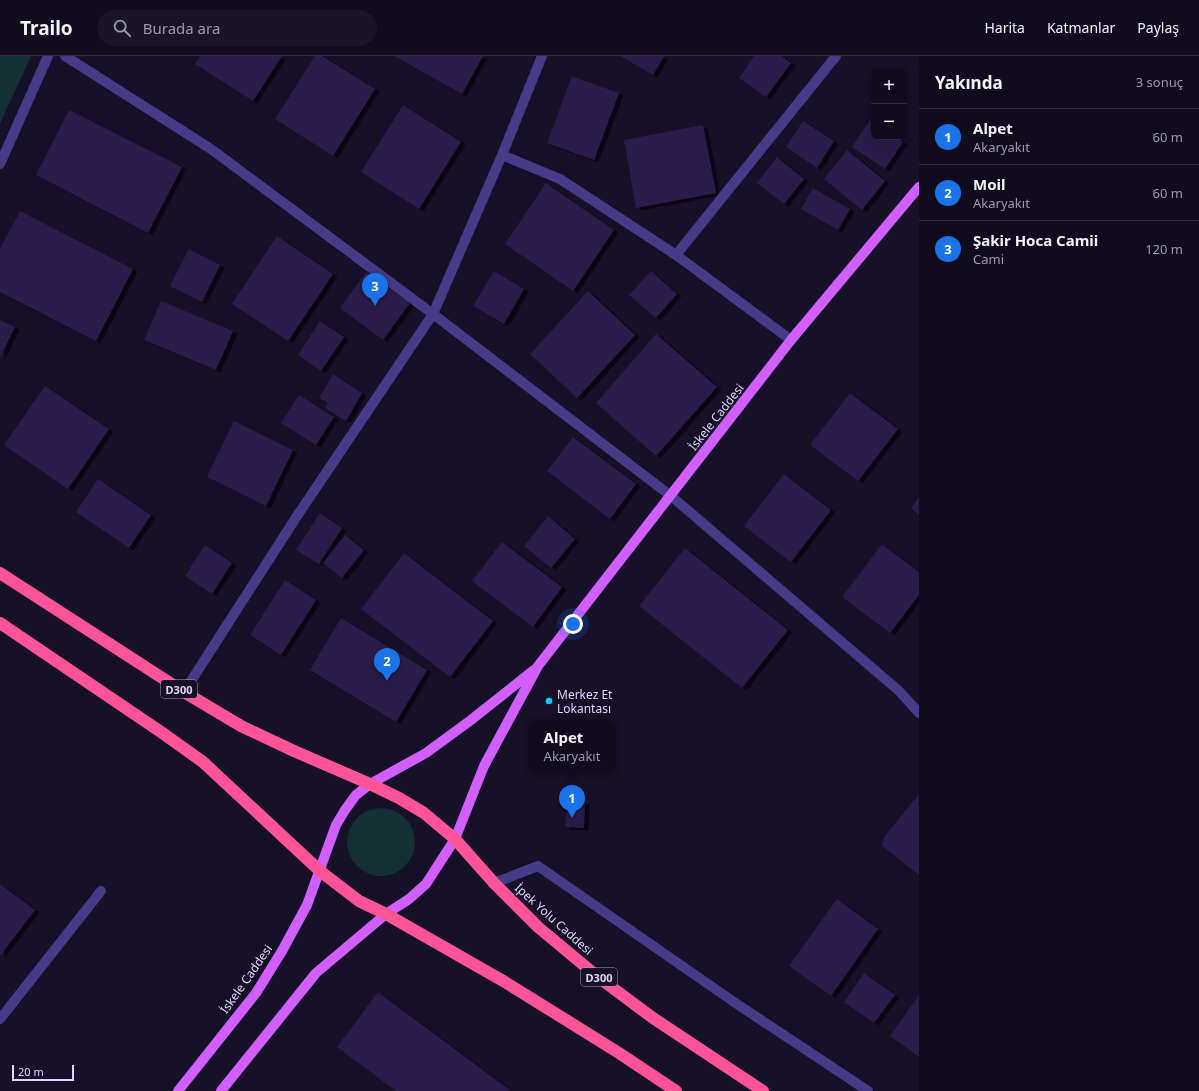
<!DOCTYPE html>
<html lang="tr">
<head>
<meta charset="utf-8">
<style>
	:root { --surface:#100c1e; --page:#191527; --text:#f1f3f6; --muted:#9c9ba4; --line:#302c3c; --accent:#1a73e8 }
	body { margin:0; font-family:"Noto Sans",sans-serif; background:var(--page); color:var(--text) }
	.controls { position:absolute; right:12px; top:12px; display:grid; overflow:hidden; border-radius:8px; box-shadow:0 2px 10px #0003 }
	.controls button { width:36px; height:36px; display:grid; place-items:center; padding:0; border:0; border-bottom:1px solid var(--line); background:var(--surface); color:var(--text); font:20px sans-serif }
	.scale { position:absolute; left:12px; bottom:10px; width:62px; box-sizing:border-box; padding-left:4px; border:2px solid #dfd7ff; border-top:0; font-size:11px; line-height:14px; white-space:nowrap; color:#dfd7ff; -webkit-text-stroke:3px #161028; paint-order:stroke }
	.you { position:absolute; left:573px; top:568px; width:14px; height:14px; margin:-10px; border:3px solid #fff; border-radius:50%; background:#1a73e8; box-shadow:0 0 0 6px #1a73e833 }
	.badge { display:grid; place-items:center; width:26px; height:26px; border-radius:50%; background:var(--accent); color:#fff; font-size:13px; font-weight:700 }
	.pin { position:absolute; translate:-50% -33px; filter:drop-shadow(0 1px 2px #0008) }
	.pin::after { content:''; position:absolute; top:21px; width:14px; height:12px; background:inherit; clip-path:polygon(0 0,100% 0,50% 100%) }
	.popup { position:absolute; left:529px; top:664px; width:86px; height:52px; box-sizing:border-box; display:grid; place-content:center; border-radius:8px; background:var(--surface); filter:drop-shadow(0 1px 3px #0005); font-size:13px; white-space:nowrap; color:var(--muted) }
	.popup b { font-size:15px; color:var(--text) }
	.popup::after { content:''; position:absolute; left:50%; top:100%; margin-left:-8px; border:8px solid transparent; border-top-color:var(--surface) }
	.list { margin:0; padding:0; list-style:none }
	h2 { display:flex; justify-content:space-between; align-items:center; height:52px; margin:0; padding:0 16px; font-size:17px }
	h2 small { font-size:13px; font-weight:400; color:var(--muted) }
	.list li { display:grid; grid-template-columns:26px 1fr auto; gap:12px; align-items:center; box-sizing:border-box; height:56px; padding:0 16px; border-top:1px solid var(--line) }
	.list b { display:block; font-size:15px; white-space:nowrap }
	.list p { margin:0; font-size:13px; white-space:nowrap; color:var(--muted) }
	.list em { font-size:13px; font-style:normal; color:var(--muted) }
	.icon { flex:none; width:22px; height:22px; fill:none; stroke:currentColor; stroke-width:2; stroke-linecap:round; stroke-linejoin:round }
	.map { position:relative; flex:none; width:919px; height:1035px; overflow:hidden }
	header { display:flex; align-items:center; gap:24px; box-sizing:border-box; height:56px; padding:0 20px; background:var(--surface); border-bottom:1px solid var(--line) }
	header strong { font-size:19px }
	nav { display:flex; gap:22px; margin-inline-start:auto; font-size:14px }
	.search { width:280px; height:36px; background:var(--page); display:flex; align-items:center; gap:10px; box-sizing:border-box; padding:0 14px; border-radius:22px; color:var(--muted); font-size:15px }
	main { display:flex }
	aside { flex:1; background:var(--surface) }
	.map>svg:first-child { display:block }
</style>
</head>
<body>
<header>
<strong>Trailo</strong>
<div class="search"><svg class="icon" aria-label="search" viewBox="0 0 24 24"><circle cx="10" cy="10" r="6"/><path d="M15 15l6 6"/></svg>Burada ara</div>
<nav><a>Harita</a><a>Katmanlar</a><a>Paylaş</a></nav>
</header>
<main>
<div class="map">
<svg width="919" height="1035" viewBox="0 0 919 1035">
	<defs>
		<filter id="shadow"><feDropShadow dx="4.5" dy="2.5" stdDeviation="0" flood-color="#0009"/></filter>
	</defs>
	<rect width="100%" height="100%" fill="#161028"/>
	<!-- green -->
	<path fill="#133032" d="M0,0H31L0,68Z
		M347 786a34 34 0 1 1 68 0a34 34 0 1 1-68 0Z"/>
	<!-- building -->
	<path fill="#291c49" filter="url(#shadow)" d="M200,0H282L253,45L195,8Z
		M315,0H322L375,33L333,100L275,63Z
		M394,0H483L462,38Z
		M620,0H664L653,19Z
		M754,0H781L791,7L766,41L739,22Z
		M572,20L619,37L594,104L547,87Z
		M403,49L461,86L419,153L361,116Z
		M69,54L182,111L148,177L36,119Z
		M870,64L874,67V81H895L903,86L885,113L852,91Z
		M803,65L834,85L817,112L786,91Z
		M703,69L716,137L636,152L624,84Z
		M847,94L885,125L862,154L824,123Z
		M777,101L804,123L784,148L757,127Z
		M546,127L614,174L573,235L505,188Z
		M813,132L850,153L838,174L801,153Z
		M20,155L133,213L96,285L0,236V193Z
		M277,180L333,218L288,285L232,248Z
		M189,193L220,209L202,246L170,230Z
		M494,215L524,233L504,268L473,250Z
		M651,215L677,238L656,262L629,239Z
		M366,216L410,247L383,284L340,252Z
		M588,235L635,279L577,342L530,298Z
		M161,245L233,275L216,314L144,284Z
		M0,264L15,271L0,302Z
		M320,265L344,281L321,315L298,299Z
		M656,278L717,331L656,400L596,347Z
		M333,318L362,337L346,365L325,352L328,347L319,342Z
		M45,330L109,373L68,433L4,389Z
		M850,337L898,373L858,425L810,389Z
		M299,339L334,361L316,389L281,367Z
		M234,365L293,394L266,450L207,421Z
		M573,381L636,428L610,463L547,415Z
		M784,418L831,454L791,506L744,470Z
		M98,423L151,459L129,492L76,456Z
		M919,441V459L911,452Z
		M320,457L342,472L319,508L296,494Z
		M548,460L575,483L551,512L524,490Z
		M345,479L364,494L342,522L323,507Z
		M502,486L562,531L533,571L472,525Z
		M882,488L919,516V539L890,577L842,541Z
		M205,489L232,507L212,538L185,520Z
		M685,492L788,574L742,632L639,550Z
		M404,497L493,565L450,621L361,553Z
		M285,524L316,544L281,599L250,579Z
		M341,562L427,614L396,666L310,614Z
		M919,738V819L882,790L884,781Z
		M567,745L585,746L584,772L565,771Z
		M0,828L35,854L0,900Z
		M837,843L878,873L831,940L789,910Z
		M864,917L895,939L874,967L844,946Z
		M378,936L511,1035H396L337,991Z
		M919,939V1001L890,980Z"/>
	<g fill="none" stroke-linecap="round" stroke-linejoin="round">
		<!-- minor -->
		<path stroke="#453b87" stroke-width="10" d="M65,0L211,93L433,258L671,440L898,634L919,657
			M502,99L560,123L676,199L791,284
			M0,108L48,0
			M676,199L836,0
			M184,636L297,460L433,258L502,99L542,0
			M494,827L538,810L734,946L868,1035
			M0,963L101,835"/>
		<!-- major -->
		<path stroke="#d15ffe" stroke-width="10" d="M178,1035L256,937L282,895L307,849L336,769L345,754L356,739L370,728L426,697L471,664L534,614
			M221,1035L316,917L386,858L409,843L426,828L455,783L484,710L538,610L791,284L919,131"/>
		<!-- highway -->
		<path stroke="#fe5396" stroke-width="12" d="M0,517L184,636L241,670L294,695L370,728L399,742L424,757L455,783L494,827L538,871L598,921L653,962L763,1035
			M0,567L161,676L203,706L320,815L359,845L386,858L505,926L619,997L676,1035"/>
	</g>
	<!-- markers -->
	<circle fill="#04cefe" stroke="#161028" stroke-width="1.5" cx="549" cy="645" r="4"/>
	<g text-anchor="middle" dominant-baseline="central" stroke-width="3" stroke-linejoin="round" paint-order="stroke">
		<!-- shield labels -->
		<g fill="#161028" stroke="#a39bbe" stroke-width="1">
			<rect x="161" y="624" width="36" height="18" rx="3"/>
			<rect x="581" y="912" width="36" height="18" rx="3"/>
		</g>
		<g font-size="11" font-weight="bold" fill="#dfd7ff">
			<text x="179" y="633">D300</text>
			<text x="599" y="921">D300</text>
		</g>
		<!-- street labels -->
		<g font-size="12" fill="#dfd7ff" stroke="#161028">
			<text transform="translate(716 361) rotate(-52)">İskele Caddesi</text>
			<text transform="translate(554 863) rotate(42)">İpek Yolu Caddesi</text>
			<text transform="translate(246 923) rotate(-55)">İskele Caddesi</text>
		</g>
		<!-- poi labels -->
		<g font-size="12" fill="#dfd7ff" stroke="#161028" text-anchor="start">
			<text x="557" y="638">Merkez Et<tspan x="557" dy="14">Lokantası</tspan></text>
		</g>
	</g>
</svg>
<div class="controls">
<button>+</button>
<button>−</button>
</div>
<div class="scale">20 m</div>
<div class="you"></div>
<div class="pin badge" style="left:572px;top:762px">1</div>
<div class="popup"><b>Alpet</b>Akaryakıt</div>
<div class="pin badge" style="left:387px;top:625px">2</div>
<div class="pin badge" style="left:375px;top:250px">3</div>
</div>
<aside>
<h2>Yakında<small>3 sonuç</small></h2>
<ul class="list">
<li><span class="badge">1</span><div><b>Alpet</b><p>Akaryakıt</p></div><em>60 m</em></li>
<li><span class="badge">2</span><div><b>Moil</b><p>Akaryakıt</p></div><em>60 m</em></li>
<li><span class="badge">3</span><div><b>Şakir Hoca Camii</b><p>Cami</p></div><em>120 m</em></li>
</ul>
</aside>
</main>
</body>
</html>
